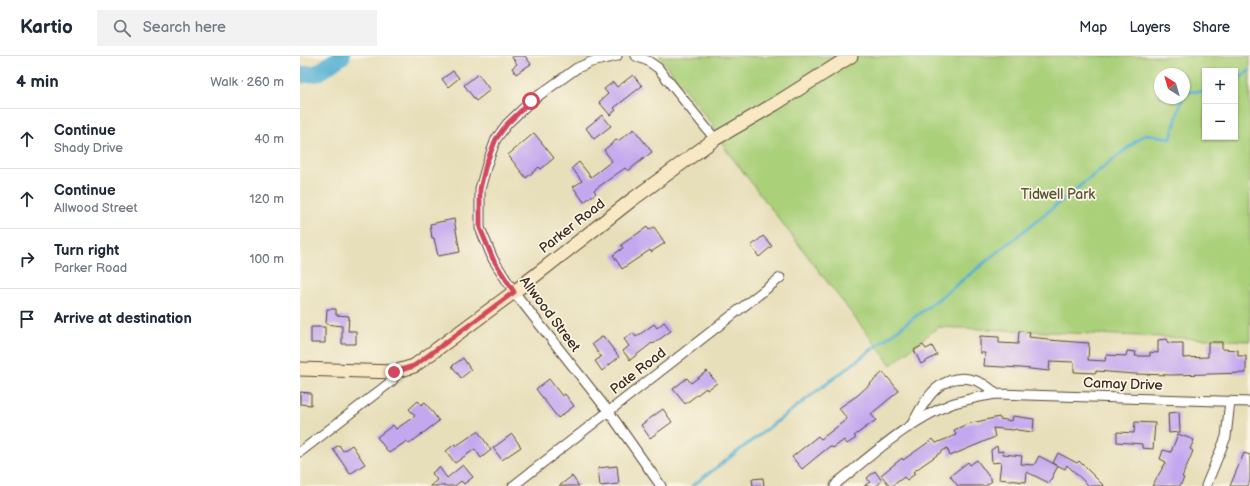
<!DOCTYPE html>
<html lang="en">
<head>
<meta charset="utf-8">
<style>
	:root { --surface:#fff; --page:#f2f2f3; --text:#1f2937; --muted:#747a83; --line:#e0e1e3 }
	body { margin:0; font-family:"Balsamiq Sans",sans-serif; background:var(--page); color:var(--text) }
	.controls { position:absolute; right:12px; top:12px; display:grid; overflow:hidden; border-radius:0px; box-shadow:0 1px 3px #0004 }
	.controls button { width:36px; height:36px; display:grid; place-items:center; padding:0; border:0; border-bottom:1px solid var(--line); background:var(--surface); color:var(--text); font:20px sans-serif }
	.compass { position:absolute; left:854px; top:12px; width:36px; height:36px; border-radius:50%; background:var(--surface); box-shadow:0 1px 3px #0004; rotate:323deg }
	.stop { position:absolute; width:12px; height:12px; margin:-9px; border:3px solid #d1495b; border-radius:50%; background:#fff }
	.stop.end { background:#d1495b; border-color:#fff; box-shadow:0 1px 4px #0008 }
	.list { margin:0; padding:0; list-style:none }
	h2 { display:flex; justify-content:space-between; align-items:center; height:52px; margin:0; padding:0 16px; font-size:17px }
	h2 small { font-size:13px; font-weight:400; color:var(--muted) }
	.list li { display:grid; grid-template-columns:26px 1fr auto; gap:12px; align-items:center; box-sizing:border-box; height:60px; padding:0 16px; border-top:1px solid var(--line) }
	.list b { display:block; font-size:15px; white-space:nowrap }
	.list p { margin:0; font-size:13px; white-space:nowrap; color:var(--muted) }
	.list em { font-size:13px; font-style:normal; color:var(--muted) }
	.icon { flex:none; width:22px; height:22px; fill:none; stroke:currentColor; stroke-width:2; stroke-linecap:round; stroke-linejoin:round }
	.map { position:relative; flex:none; width:950px; height:430px; overflow:hidden }
	header { display:flex; align-items:center; gap:24px; box-sizing:border-box; height:56px; padding:0 20px; background:var(--surface); border-bottom:1px solid var(--line) }
	header strong { font-size:19px }
	nav { display:flex; gap:22px; margin-inline-start:auto; font-size:14px }
	.search { width:280px; height:36px; background:var(--page); display:flex; align-items:center; gap:10px; box-sizing:border-box; padding:0 14px; border-radius:0px; color:var(--muted); font-size:15px }
	main { display:flex }
	aside { flex:1; background:var(--surface) }
	.map>svg:first-child { display:block }
</style>
</head>
<body>
<header>
<strong>Kartio</strong>
<div class="search"><svg class="icon" aria-label="search" viewBox="0 0 24 24"><circle cx="10" cy="10" r="6"/><path d="M15 15l6 6"/></svg>Search here</div>
<nav><a>Map</a><a>Layers</a><a>Share</a></nav>
</header>
<main>
<aside>
<h2>4 min<small>Walk · 260 m</small></h2>
<ul class="list">
<li><svg class="icon" aria-label="ahead" viewBox="0 0 24 24"><path d="M12 20V5M6 11l6-6 6 6"/></svg><div><b>Continue</b><p>Shady Drive</p></div><em>40 m</em></li>
<li><svg class="icon" aria-label="ahead" viewBox="0 0 24 24"><path d="M12 20V5M6 11l6-6 6 6"/></svg><div><b>Continue</b><p>Allwood Street</p></div><em>120 m</em></li>
<li><svg class="icon" aria-label="right" viewBox="0 0 24 24"><path d="M7 20v-9h11M14 6l5 5-5 5"/></svg><div><b>Turn right</b><p>Parker Road</p></div><em>100 m</em></li>
<li><svg class="icon" aria-label="arrive" viewBox="0 0 24 24"><path d="M6 21V4h12l-3 4 3 4H6"/></svg><div><b>Arrive at destination</b></div></li>
</ul>
</aside>
<div class="map">
<svg width="950" height="430" viewBox="0 0 950 430">
	<rect width="100%" height="100%" fill="#fcf5e5"/>
	<filter id="ink" filterUnits="userSpaceOnUse"><feTurbulence type="fractalNoise" baseFrequency=".025" numOctaves="2"/><feDisplacementMap in="SourceGraphic" scale="8" xChannelSelector="R" yChannelSelector="G"/><feConvolveMatrix kernelMatrix="1 2 1 2 8 2 1 2 1" color-interpolation-filters="sRGB"/></filter>
	<filter id="wash" filterUnits="userSpaceOnUse"><feTurbulence type="fractalNoise" baseFrequency=".012" numOctaves="4" result="noise"/><feDisplacementMap in="SourceGraphic" scale="16" xChannelSelector="R" yChannelSelector="G"/><feGaussianBlur stdDeviation="0.9" result="paint"/><feColorMatrix in="noise" values="0 0 0 0 0 0 0 0 0 0 0 0 0 0 0 0 0 1.4 0 .05"/><feComposite in="paint" operator="in"/></filter>
	<g filter="url(#wash)">
		<rect width="100%" height="100%" fill="#e7dfba"/>
		<!-- green -->
		<path fill="#aad07a" stroke="#727d4c" fill-rule="evenodd" d="M359,0H950V285L638,271L591,309L427,95L411,67ZM905,15H935V81H905ZM860,18H884V42H860Z"/>
		<g fill="none" stroke-linecap="round" stroke-linejoin="round">
			<!-- stream -->
			<path stroke="#55b0d3" stroke-width="3" d="M935,26L950,14
				M884,36L905,35
				M392,430L649,235L845,78L871,82L882,42"/>
			<!-- river -->
			<path stroke="#55b0d3" stroke-width="17" d="M0,19L18,17L42,0"/>
		</g>
		<g id="blocks">
			<!-- building -->
			<path fill="#c4a8ef" d="M211,0H225L231,8L216,18L212,12L217,8Z
				M153,15L159,22L148,31L142,23Z
				M178,18L190,34L176,45L164,29Z
				M333,19L342,30L314,52L316,54L310,59L299,46L308,38L304,33L313,26L317,31Z
				M302,59L311,70L294,83L286,72Z
				M334,73L352,96L328,115L325,112L294,134L296,137L284,146L273,131L282,125L272,112L279,106L291,121L312,105L304,94L316,84L318,85Z
				M234,77L254,102L241,113L239,111L226,122L208,99Z
				M154,163L160,196L138,200L134,182H132L130,168Z
				M347,171L349,174L354,171L365,187L351,196L350,194L322,213L313,199L323,192L321,189Z
				M463,180L472,190L459,201L451,190Z
				M27,253H36V259L49,260L48,275H56V288H42V270L26,268Z
				M364,266L371,275L353,288L352,287L330,304L323,295L329,290L324,283L333,277L336,281L354,268L357,272Z
				M11,271H25V287H11Z
				M719,275L730,276L729,281L748,283V284L789,287L788,304L805,305L806,299L826,300L827,295L836,296L835,300H850V296L858,297V284L867,283L868,287H883V302L908,301V286H922V293L938,294V300H946V317L872,319L834,318L796,315V317L774,316V306L750,305L749,315L721,312L684,310L685,297H680V280L699,281V287L718,288Z
				M303,280L319,301L302,315L295,305L301,301L292,288Z
				M623,289L626,293L632,290L637,299L621,308L614,294Z
				M163,302L171,314L161,322L152,310Z
				M407,315L417,327L407,334L406,332L385,348L373,333L387,322L391,327Z
				M583,316L599,335L571,358L576,364L554,380L556,382L547,388L544,384L533,392L530,390L502,413L492,401L518,380L521,383L547,363L539,352L558,339Z
				M249,323L262,340L265,338L274,350L258,362L236,333Z
				M0,336L11,337V349L0,348Z
				M118,345L121,349L125,346L139,365L109,388L107,385L89,397L77,381L93,369L96,373L115,360L109,353Z
				M363,353L372,366L350,382L341,369Z
				M879,356L880,376L869,377L868,357Z
				M713,360L734,363L733,376L717,374L716,373L713,374L693,372L695,381L650,400L647,392L613,416L615,418L607,424L604,421L592,430H590L581,419L602,402L603,404L633,383L636,387L656,379L654,374L667,368L699,361L700,363L712,365Z
				M835,366L855,367L853,393L842,392V388L817,386V376L834,377Z
				M178,375L191,394L181,402L175,393L155,407L146,395L155,388L156,390Z
				M212,378L221,391L202,404L193,392Z
				M878,378L894,384L890,393L893,395L882,421L884,422L880,430H852L866,406L860,403L863,394L871,396Z
				M39,389L43,395L52,389L65,408L50,418L33,393Z
				M697,390L698,396L703,395V398L722,400L721,408L734,409L739,400L758,410L749,427L727,416L726,426L699,423L701,406L692,407L691,394Z
				M758,397L777,407L779,405L804,430H789L767,409L765,413L753,407Z
				M944,397L950,399V425L948,430H930Z
				M677,404L692,425L685,430H658L650,420L668,406L670,409Z
				M163,409L173,421L164,428L161,425L155,430H130L137,424L132,417L139,411L147,422Z
				M317,410L319,428L300,430L298,412Z
				M575,415L582,425L576,430H564L570,426L567,422Z
				M272,420L279,430H259Z
				M463,422L464,430H453L452,423Z"/>
		</g>
	</g>
	<g filter="url(#ink)">
		<use href="#blocks" fill-opacity="0" stroke="#554535" stroke-width="1"/>
		<g fill="none" stroke-linecap="round" stroke-linejoin="round">
			<!-- street casing -->
			<g stroke="#554535" stroke-width="11">
				<path id="street" d="M317,0L291,6L277,12L231,45L207,68L196,83L187,108L180,133V172L193,203L214,236L309,356L361,430
					M336,0L348,5L358,12L415,83
					M612,368C619,356 626,341 637,332C656,316 680,321 696,338
					M0,396L92,325L97,316
					M213,430L480,222
					M535,430L538,426C573,398 612,362 654,347C668,343 682,340 696,338L950,346
					M906,430L926,381L930,345"/>
			</g>
			<!-- secondary casing -->
			<g stroke="#554535" stroke-width="15">
				<path id="secondary" d="M0,313L94,316L114,310L214,236L333,143L415,83L475,48L551,0"/>
			</g>
			<!-- street -->
			<use href="#street" stroke="#fff" stroke-width="9"/>
			<!-- secondary -->
			<use href="#secondary" stroke="#f8e8c3" stroke-width="13"/>
		</g>
	</g>
	<g fill="none" stroke-linecap="round" stroke-linejoin="round" filter="url(#ink)">
		<!-- route -->
		<path stroke="#d1495b" stroke-width="5" d="M94,316L114,310L214,236L193,203L180,172V133L186,108L196,83L207,68L231,45"/>
	</g>
	<g text-anchor="middle" dominant-baseline="central" stroke-width="3.5" stroke-linejoin="round" paint-order="stroke">
		<!-- park labels -->
		<g font-size="14" fill="#575435" stroke="#fcf5e5">
			<text x="758" y="138">Tidwell Park</text>
		</g>
		<!-- street labels -->
		<g font-size="14" fill="#3b2a1e" stroke="#fcf5e5">
			<text transform="translate(272 170) rotate(-38)">Parker Road</text>
			<text transform="translate(250 258) rotate(53)">Allwood Street</text>
			<text transform="translate(338 315) rotate(-38)">Pate Road</text>
			<text transform="translate(823 328) rotate(2)">Camay Drive</text>
		</g>
	</g>
</svg>
<div class="controls">
<button>+</button>
<button>−</button>
</div>
<svg class="compass" viewBox="-18 -18 36 36"><path d="M0-13l5 13h-10z" fill="#e53935"/><path d="M0 13l5-13h-10z" fill="#747a83"/></svg>
<div class="stop" style="left:231px;top:45px"></div>
<div class="stop end" style="left:94px;top:316px"></div>
</div>
</main>
</body>
</html>
